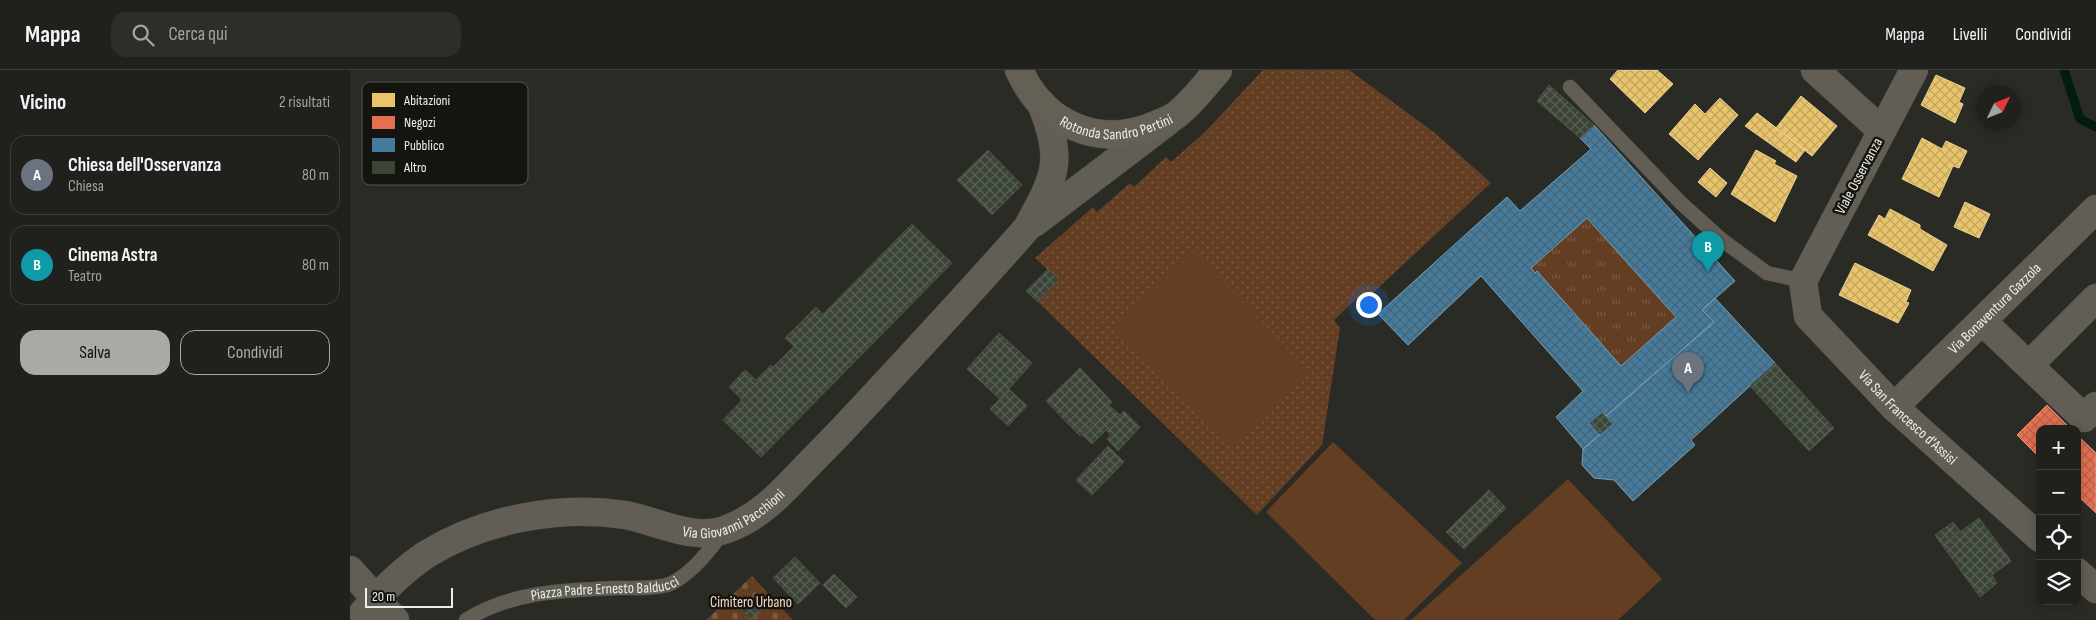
<!DOCTYPE html>
<html lang="it">
<head>
<meta charset="utf-8">
<style>
	:root { --surface:#20201c; --page:#2d2d29; --text:#f1f3f6; --muted:#a2a3a3; --line:#3d3e3b; --accent:#a9aaa3 }
	body { margin:0; font-family:"Sofia Sans Condensed",sans-serif; background:var(--page); color:var(--text) }
	.controls { position:absolute; right:15px; bottom:15px; display:grid; overflow:hidden; border-radius:10px; box-shadow:0 2px 12px #0003 }
	.controls button { width:45px; height:45px; display:grid; place-items:center; padding:0; border:0; border-bottom:1px solid var(--line); background:var(--surface); color:var(--text); font:25px sans-serif }
	.compass { position:absolute; left:1626px; top:15px; width:45px; height:45px; border-radius:50%; background:var(--surface); box-shadow:0 2px 12px #0003; rotate:47deg }
	.scale { position:absolute; left:15px; bottom:12px; width:88px; box-sizing:border-box; padding-left:5px; border:2px solid #edeee7; border-top:0; font-size:14px; line-height:18px; white-space:nowrap; color:#edeee7; -webkit-text-stroke:4px #141510; paint-order:stroke }
	.you { position:absolute; left:1018px; top:234px; width:18px; height:18px; margin:-12px; border:4px solid #fff; border-radius:50%; background:#1a73e8; box-shadow:0 0 0 8px #1a73e833 }
	.badge { display:grid; place-items:center; width:32px; height:32px; border-radius:50%; background:var(--accent); color:#fff; font-size:16px; font-weight:700 }
	.pin { position:absolute; translate:-50% -41px; filter:drop-shadow(0 1px 2px #0008) }
	.pin::after { content:''; position:absolute; top:26px; width:18px; height:15px; background:inherit; clip-path:polygon(0 0,100% 0,50% 100%) }
	.list { margin:0; padding:0; list-style:none }
	h2 { display:flex; justify-content:space-between; align-items:center; height:65px; margin:0; padding:0 20px; font-size:21px }
	h2 small { font-size:16px; font-weight:400; color:var(--muted) }
	.list li { display:grid; grid-template-columns:32px 1fr auto; gap:15px; align-items:center; box-sizing:border-box; height:80px; margin:0 10px 10px; padding:0 10px; border:1px solid var(--line); border-radius:15px }
	.list b { display:block; font-size:19px; white-space:nowrap }
	.list p { margin:0; font-size:16px; white-space:nowrap; color:var(--muted) }
	.list em { font-size:16px; font-style:normal; color:var(--muted) }
	.actions { display:flex; gap:10px; padding:15px 20px }
	.actions a { flex:1; padding:11px 0; border:1px solid var(--accent); border-radius:15px; text-align:center; font-size:18px; color:var(--accent) }
	.actions .main { background:var(--accent); color:#111 }
	.icon { flex:none; width:28px; height:28px; fill:none; stroke:currentColor; stroke-width:2; stroke-linecap:round; stroke-linejoin:round }
	.map { position:relative; flex:none; width:1746px; height:550px; overflow:hidden }
	header { display:flex; align-items:center; gap:30px; box-sizing:border-box; height:70px; padding:0 25px; background:var(--surface); border-bottom:1px solid var(--line) }
	header strong { font-size:24px }
	nav { display:flex; gap:28px; margin-inline-start:auto; font-size:18px }
	.search { width:350px; height:45px; background:var(--page); display:flex; align-items:center; gap:12px; box-sizing:border-box; padding:0 18px; border-radius:15px; color:var(--muted); font-size:19px }
	main { display:flex }
	aside { flex:1; background:var(--surface) }
	.map>svg:first-child { display:block }
</style>
</head>
<body>
<header>
<strong>Mappa</strong>
<div class="search"><svg class="icon" aria-label="search" viewBox="0 0 24 24"><circle cx="10" cy="10" r="6"/><path d="M15 15l6 6"/></svg>Cerca qui</div>
<nav><a>Mappa</a><a>Livelli</a><a>Condividi</a></nav>
</header>
<main>
<aside>
<h2>Vicino<small>2 risultati</small></h2>
<ul class="list">
<li><span class="badge" style="background:#6b7280">A</span><div><b>Chiesa dell'Osservanza</b><p>Chiesa</p></div><em>80 m</em></li>
<li><span class="badge" style="background:#0f9aa8">B</span><div><b>Cinema Astra</b><p>Teatro</p></div><em>80 m</em></li>
</ul>
<div class="actions"><a class="main">Salva</a><a>Condividi</a></div>
</aside>
<div class="map">
<svg width="1746" height="550" viewBox="0 0 1746 550">
	<defs>
		<pattern id="grass-tufts" width="24" height="20" patternUnits="userSpaceOnUse" patternTransform="scale(1.25)"><rect width="24" height="20" fill="#643e23"/><path d="M3 7l-1-3M5 7V3M7 7l1-3M15 17l-1-3M17 17v-4M19 17l1-3" fill="none" stroke="#7a5a43"/></pattern>
		<pattern id="cemetery-stones" width="16" height="16" patternUnits="userSpaceOnUse" patternTransform="scale(1.25)"><rect width="16" height="16" fill="#643e23"/><path d="M2 7V4a2 2 0 0 1 4 0v3zM10 15v-3a2 2 0 0 1 4 0v3z" fill="#7a5a43"/></pattern>
		<pattern id="park-dots" width="8" height="8" patternUnits="userSpaceOnUse" patternTransform="scale(1.25)"><rect width="8" height="8" fill="#643e23"/><path d="M2 2h.1M6 6h.1" fill="none" stroke="#7a5a43" stroke-width="1.8" stroke-linecap="round"/></pattern>
		<pattern id="homes-cross-hatch" width="8" height="8" patternUnits="userSpaceOnUse" patternTransform="scale(1.25)"><rect width="8" height="8" fill="#e9c46a"/><path d="M0 0l8 8M0 8l8-8" fill="none" stroke="#c0a561"/></pattern>
		<pattern id="shops-cross-hatch" width="8" height="8" patternUnits="userSpaceOnUse" patternTransform="scale(1.25)"><rect width="8" height="8" fill="#e76f51"/><path d="M0 0l8 8M0 8l8-8" fill="none" stroke="#b7634d"/></pattern>
		<pattern id="public-cross-hatch" width="8" height="8" patternUnits="userSpaceOnUse" patternTransform="scale(1.25)"><rect width="8" height="8" fill="#457b9d"/><path d="M0 0l8 8M0 8l8-8" fill="none" stroke="#466475"/></pattern>
		<pattern id="building-cross-hatch" width="8" height="8" patternUnits="userSpaceOnUse" patternTransform="scale(1.25)"><rect width="8" height="8" fill="#3b4537"/><path d="M0 0l8 8M0 8l8-8" fill="none" stroke="#586054"/></pattern>
	</defs>
	<rect width="100%" height="100%" fill="#2a2b25"/>
	<!-- grass -->
	<path fill="url(#grass-tufts)" d="M1237,148L1326,247L1271,296L1186,202L1185,203L1181,198Z"/>
	<!-- cemetery -->
	<path fill="url(#cemetery-stones)" d="M402,506L443,550H356Z"/>
	<!-- park -->
	<path fill="url(#park-dots)" d="M913,0H999L1085,63L1141,113L1013,232L1007,228L984,250L990,258L972,375L907,445L688,232L709,210L685,188L743,137L747,142L780,113L784,117L816,87L821,92L855,62Z"/>
	<!-- garden -->
	<path fill="#643e23" d="M843,182L959,300L881,380L762,261Z
		M983,372L1112,493L1054,550H1025L916,442Z
		M1218,409L1312,509L1268,550H1061Z"/>
	<!-- homes -->
	<path fill="url(#homes-cross-hatch)" stroke="#ead190" d="M1268,0H1307L1323,14L1295,43L1260,9Z
		M1586,5L1615,18L1609,32L1613,34L1605,53L1571,35Z
		M1451,26L1487,56L1462,86L1426,58Z
		M1370,28L1388,45L1348,90L1319,64L1345,34L1355,44Z
		M1407,43L1455,80L1446,92L1395,56Z
		M1572,68L1592,79L1596,71L1617,81L1609,98L1603,96L1589,127L1552,109Z
		M1406,80L1426,91L1424,94L1447,106L1425,152L1381,124Z
		M1360,98L1377,113L1366,127L1348,112Z
		M1615,132L1640,144L1629,168L1604,157Z
		M1540,139L1570,155V159L1597,175L1583,201L1518,165L1529,145L1535,149Z
		M1505,193L1561,220L1556,232L1559,233L1548,253L1489,225Z"/>
	<!-- shops -->
	<path fill="url(#shops-cross-hatch)" stroke="#e9957e" d="M1697,335L1721,359H1690V388L1667,365Z
		M1727,365L1746,383V443L1727,425Z"/>
	<!-- public -->
	<path fill="url(#public-cross-hatch)" stroke="#779eb3" fill-rule="evenodd" d="M1244,55L1385,211L1352,240L1364,252L1256,346L1252,343L1240,353L1250,364L1233,379L1206,347L1233,321L1131,206L1058,275L1028,244L1157,127L1170,141L1241,79L1230,68ZM1237,148L1326,247L1271,296L1187,201L1185,203L1181,198Z
		M1365,228L1425,293L1341,370L1345,375L1283,431L1264,410L1244,408L1232,395L1233,379L1262,354L1256,346L1364,252L1352,240Z"/>
	<g fill="none" stroke-linecap="round" stroke-linejoin="round">
		<!-- stream -->
		<path stroke="#041b12" stroke-width="9" d="M1714,0L1730,49L1746,57"/>
	</g>
	<!-- building -->
	<path fill="url(#building-cross-hatch)" stroke="#4e504c" d="M1199,15L1244,55L1230,68L1187,31Z
		M638,80L672,115L642,145L607,110Z
		M562,154L602,193L411,387L373,350L392,330L379,317L395,300L406,310L421,295L423,297L444,276L435,268L466,237L473,244Z
		M698,199L709,210L688,232L676,221Z
		M649,263L682,293L650,329L617,299Z
		M1425,293L1484,358L1459,381L1400,316Z
		M730,298L762,332L730,366L696,331Z
		M659,319L677,336L658,356L640,339Z
		M759,335L770,345L774,341L790,357L768,381L757,369L761,365L756,360L742,374L732,365Z
		M1252,343L1262,354L1250,364L1240,353Z
		M758,376L774,392L742,425L726,410Z
		M1139,420L1156,438L1114,479L1096,462Z
		M1629,448L1661,491L1642,505L1647,513L1630,527L1592,475Z
		M1603,452L1610,461L1592,475L1585,465Z
		M445,487L470,513L448,534L423,508Z
		M484,504L507,527L496,538L473,515Z
		M400,531L410,542L402,550L391,540Z"/>
	<g fill="none" stroke-linecap="round" stroke-linejoin="round">
		<!-- lane casing -->
		<g stroke="#484945" stroke-width="15">
			<g id="lane">
				<path d="M1220,17L1331,133L1372,170L1417,203L1453,211"/>
				<path id="s1" d="M116,550C161,521 218,520 268,518C282,518 310,519 322,513C343,502 359,481 373,462"/>
			</g>
		</g>
		<!-- street casing -->
		<g stroke="#484945" stroke-width="29">
			<g id="street">
				<path d="M1465,0L1532,61"/>
				<path id="s2" d="M1564,0L1453,211L1458,246L1544,337L1690,468"/>
				<path d="M684,153L817,52"/>
				<path d="M1632,251L1734,348L1746,336"/>
				<path d="M1679,295L1746,228"/>
				<path id="s3" d="M1544,337L1746,139"/>
				<path d="M0,500L45,550"/>
				<path d="M1727,502L1746,519"/>
				<path id="s4" d="M7,550C27,526 51,501 77,484C134,449 209,435 275,445C308,451 343,472 377,459C412,446 433,421 458,395C480,373 501,351 522,328C574,272 626,216 677,158C706,105 714,92 691,33"/>
			</g>
		</g>
		<!-- secondary casing -->
		<g stroke="#484945" stroke-width="29">
			<g id="secondary">
				<path id="s5" d="M669,0C694,55 749,79 805,55C812,52 820,50 826,45C842,33 855,15 868,0"/>
			</g>
		</g>
		<!-- lane -->
		<use href="#lane" stroke="#625e55" stroke-width="14"/>
		<!-- street -->
		<use href="#street" stroke="#625e55" stroke-width="28"/>
		<!-- secondary -->
		<use href="#secondary" stroke="#646055" stroke-width="28"/>
	</g>
	<g text-anchor="middle" dominant-baseline="central" stroke-width="5" stroke-linejoin="round" paint-order="stroke">
		<!-- street labels -->
		<g font-size="15" fill="#edeee7" stroke="#141510">
			<text stroke="none"><textPath href="#s5" startOffset="124">Rotonda Sandro Pertini</textPath></text>
			<text transform="translate(1509 106) rotate(-62)">Viale Osservanza</text>
			<text stroke="none"><textPath href="#s3" startOffset="141">Via Bonaventura Gazzola</textPath></text>
			<text stroke="none"><textPath href="#s2" startOffset="416">Via San Francesco d'Assisi</textPath></text>
			<text stroke="none"><textPath href="#s4" startOffset="418">Via Giovanni Pacchioni</textPath></text>
			<text stroke="none"><textPath href="#s1" startOffset="144">Piazza Padre Ernesto Balducci</textPath></text>
		</g>
		<!-- park labels -->
		<g font-size="15" fill="#fbd7c0" stroke="#141510">
			<text x="401" y="532">Cimitero Urbano</text>
		</g>
	</g>
	<!-- legend -->
	<rect x="12" y="12" width="166" height="103" rx="8" fill="#141510" stroke="#555650" stroke-width="1"/>
	<rect x="22" y="23" width="23" height="14" fill="#e9c46a"/>
	<rect x="22" y="46" width="23" height="13" fill="#e76f51"/>
	<rect x="22" y="68" width="23" height="14" fill="#457b9d"/>
	<rect x="22" y="91" width="23" height="13" fill="#3b4537"/>
	<g font-size="14" fill="#edeee7">
		<text x="54" y="35">Abitazioni</text>
		<text x="54" y="57">Negozi</text>
		<text x="54" y="80">Pubblico</text>
		<text x="54" y="102">Altro</text>
	</g>
</svg>
<div class="controls">
<button>+</button>
<button>−</button>
<button><svg class="icon" aria-label="locate" viewBox="0 0 24 24"><circle cx="12" cy="12" r="6"/><path d="M12 2v4M12 18v4M2 12h4M18 12h4"/></svg></button>
<button><svg class="icon" aria-label="layers" viewBox="0 0 24 24"><path d="M12 4l9 5-9 5-9-5zM3 14l9 5 9-5"/></svg></button>
</div>
<svg class="compass" viewBox="-18 -18 36 36"><path d="M0-13l5 13h-10z" fill="#e53935"/><path d="M0 13l5-13h-10z" fill="#a2a3a3"/></svg>
<div class="scale">20 m</div>
<div class="you"></div>
<div class="pin badge" style="left:1338px;top:323px;background:#6b7280">A</div>
<div class="pin badge" style="left:1358px;top:202px;background:#0f9aa8">B</div>
</div>
</main>
</body>
</html>
